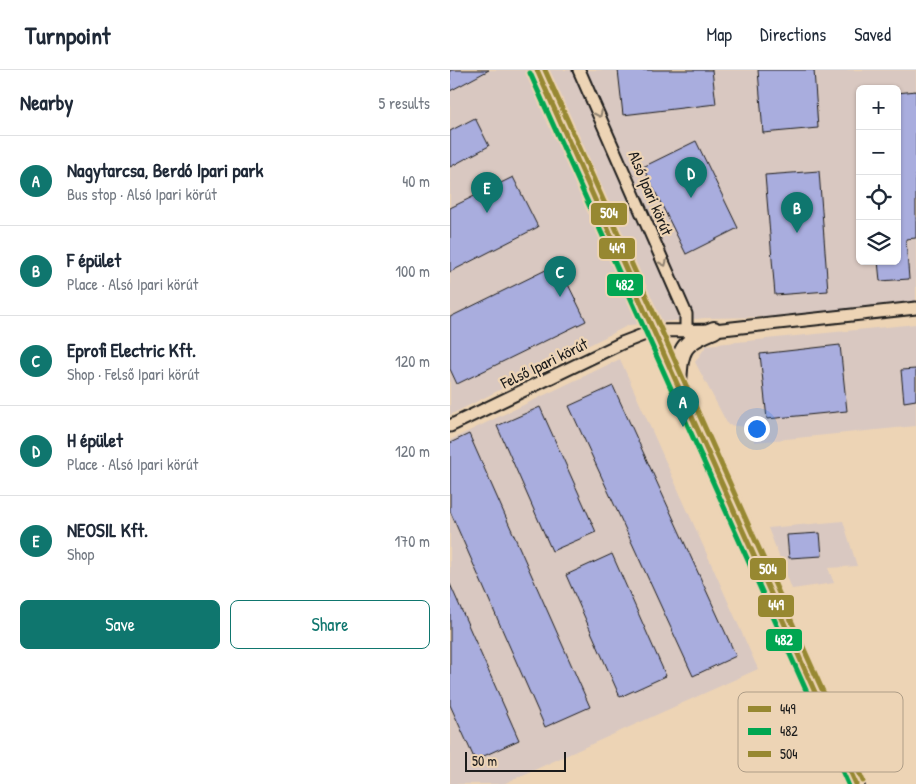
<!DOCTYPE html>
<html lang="en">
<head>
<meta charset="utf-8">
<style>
	:root { --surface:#fff; --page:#f6f6f7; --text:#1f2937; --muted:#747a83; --line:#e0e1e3; --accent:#0f766e }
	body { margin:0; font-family:"Patrick Hand",sans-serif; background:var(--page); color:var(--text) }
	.controls { position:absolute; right:15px; top:15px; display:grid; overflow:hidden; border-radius:8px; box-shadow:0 1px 4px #0004 }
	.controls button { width:45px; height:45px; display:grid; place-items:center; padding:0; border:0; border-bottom:1px solid var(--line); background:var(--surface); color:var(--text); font:25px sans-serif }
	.scale { position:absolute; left:15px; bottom:12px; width:101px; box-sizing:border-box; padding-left:5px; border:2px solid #1c1c1c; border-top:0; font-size:14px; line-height:18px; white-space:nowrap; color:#1c1c1c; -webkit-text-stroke:4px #edd4b5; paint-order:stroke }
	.you { position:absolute; left:306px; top:358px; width:18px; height:18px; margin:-12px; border:4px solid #fff; border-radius:50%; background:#1a73e8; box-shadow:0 0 0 8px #1a73e833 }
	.badge { display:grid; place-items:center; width:32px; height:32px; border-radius:50%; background:var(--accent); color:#fff; font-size:16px; font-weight:700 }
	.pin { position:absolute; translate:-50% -41px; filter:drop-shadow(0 1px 2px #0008) }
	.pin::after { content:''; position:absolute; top:26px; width:18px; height:15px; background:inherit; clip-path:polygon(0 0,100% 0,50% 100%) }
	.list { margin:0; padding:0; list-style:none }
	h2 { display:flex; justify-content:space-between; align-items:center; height:65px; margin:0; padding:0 20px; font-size:21px }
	h2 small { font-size:16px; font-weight:400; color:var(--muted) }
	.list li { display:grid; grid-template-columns:32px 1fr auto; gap:15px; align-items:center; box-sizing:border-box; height:90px; padding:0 20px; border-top:1px solid var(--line) }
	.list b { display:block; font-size:19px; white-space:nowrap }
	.list p { margin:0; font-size:16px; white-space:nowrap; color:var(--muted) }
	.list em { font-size:16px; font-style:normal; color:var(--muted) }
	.actions { display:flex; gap:10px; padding:15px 20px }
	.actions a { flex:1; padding:11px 0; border:1px solid var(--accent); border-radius:8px; text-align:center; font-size:18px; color:var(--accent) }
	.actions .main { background:var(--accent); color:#fff }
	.icon { flex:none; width:28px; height:28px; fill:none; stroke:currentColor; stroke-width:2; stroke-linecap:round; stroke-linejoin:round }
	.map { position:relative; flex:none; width:466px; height:714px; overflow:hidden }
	header { display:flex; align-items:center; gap:30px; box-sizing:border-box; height:70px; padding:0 25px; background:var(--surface); border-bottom:1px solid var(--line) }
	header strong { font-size:24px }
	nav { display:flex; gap:28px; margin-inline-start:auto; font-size:18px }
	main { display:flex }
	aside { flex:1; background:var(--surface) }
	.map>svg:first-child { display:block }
</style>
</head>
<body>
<header>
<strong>Turnpoint</strong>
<nav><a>Map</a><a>Directions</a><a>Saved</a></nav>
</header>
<main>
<aside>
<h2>Nearby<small>5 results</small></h2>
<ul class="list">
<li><span class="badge">A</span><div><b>Nagytarcsa, Berdó Ipari park</b><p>Bus stop · Alsó Ipari körút</p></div><em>40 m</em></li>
<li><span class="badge">B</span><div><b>F épület</b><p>Place · Alsó Ipari körút</p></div><em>100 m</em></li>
<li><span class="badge">C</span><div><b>Eprofi Electric Kft.</b><p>Shop · Felső Ipari körút</p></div><em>120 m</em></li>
<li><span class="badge">D</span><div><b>H épület</b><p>Place · Alsó Ipari körút</p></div><em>120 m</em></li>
<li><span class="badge">E</span><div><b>NEOSIL Kft.</b><p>Shop</p></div><em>170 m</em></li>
</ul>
<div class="actions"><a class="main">Save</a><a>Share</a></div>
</aside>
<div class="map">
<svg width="466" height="714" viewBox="0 0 466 714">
	<rect width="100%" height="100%" fill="#edd4b5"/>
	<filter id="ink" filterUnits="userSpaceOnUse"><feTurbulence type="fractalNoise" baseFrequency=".02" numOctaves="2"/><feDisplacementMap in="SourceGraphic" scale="10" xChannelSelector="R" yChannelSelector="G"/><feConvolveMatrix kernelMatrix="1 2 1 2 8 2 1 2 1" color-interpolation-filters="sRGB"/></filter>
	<g filter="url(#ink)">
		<!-- built -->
		<path fill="#d9c8c1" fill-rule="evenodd" d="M0,0H466V231L317,247L255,248L179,255L0,345ZM410,19H447V191H410Z
			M466,254V356L305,372L296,357L278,355L245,292L257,275Z
			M170,289L308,599L53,714H0V370Z
			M393,451L407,496L378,498L384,513L342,519L318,458Z"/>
		<!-- building -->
		<path fill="#a9adde" stroke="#1c1c1c" d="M0,0H39L0,21Z
			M168,0H262L266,34L173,45Z
			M308,0H364L368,58L313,63Z
			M466,21V168L456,169L459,209L430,211L428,191H447V23Z
			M25,48L39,76L0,97V61Z
			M246,71L288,158L236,184L193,97Z
			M369,101L378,221L325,225L315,105Z
			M63,107L88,157L0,202V138Z
			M108,194L136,251L7,314L0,299V247Z
			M390,275L397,341L317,349L310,284Z
			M466,299V330L454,332L451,300Z
			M163,316L286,586L243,606L119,336Z
			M90,337L146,462L102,481L47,356Z
			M19,364L140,637L95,657L0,441V373Z
			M370,463L372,486L339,488L337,465Z
			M162,484L216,606L170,627L116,505Z
			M0,514L69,670L25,690L0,635Z"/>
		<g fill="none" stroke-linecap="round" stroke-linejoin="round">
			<!-- minor casing -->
			<g stroke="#1c1c1c" stroke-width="15">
				<path id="minor" d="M129,0L236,244V261
					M0,356L172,273L203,261L264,260L466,238"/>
			</g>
			<!-- secondary casing -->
			<g stroke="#1c1c1c" stroke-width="20">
				<path id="secondary" d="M87,0L406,714
					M228,313C230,279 231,273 264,260"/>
			</g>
			<!-- minor -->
			<use href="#minor" stroke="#edd4b5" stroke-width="11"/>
			<!-- secondary -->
			<use href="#secondary" stroke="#edd4b5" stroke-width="16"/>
			<!-- bus-1 casing -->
			<g stroke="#edd4b5" stroke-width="9">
				<path id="bus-1" d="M87,0L406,714"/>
			</g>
			<!-- bus-2 casing -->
			<g stroke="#edd4b5" stroke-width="9">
				<path id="bus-2" d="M80,3L398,714"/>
			</g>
			<!-- bus-3 casing -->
			<g stroke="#edd4b5" stroke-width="9">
				<path id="bus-3" d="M95,0L413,711"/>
			</g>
			<!-- bus-1 -->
			<use href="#bus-1" stroke="#978831" stroke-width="5"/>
			<!-- bus-2 -->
			<use href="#bus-2" stroke="#00a651" stroke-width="5"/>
			<!-- bus-3 -->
			<use href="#bus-3" stroke="#978831" stroke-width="5"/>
		</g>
		<!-- one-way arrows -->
		<defs><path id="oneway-chevron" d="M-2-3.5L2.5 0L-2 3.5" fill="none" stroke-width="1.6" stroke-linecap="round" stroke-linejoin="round" transform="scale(1.25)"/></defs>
		<g stroke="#8f8170">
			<use href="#oneway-chevron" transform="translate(149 44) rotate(66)"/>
			<use href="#oneway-chevron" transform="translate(214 193) rotate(66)"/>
		</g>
	</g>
	<g text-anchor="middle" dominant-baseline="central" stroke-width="4.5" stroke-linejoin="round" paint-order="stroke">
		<!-- street labels -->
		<g font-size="16" fill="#1c1c1c" stroke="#edd4b5">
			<text transform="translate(201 123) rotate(67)">Alsó Ipari körút</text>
			<text transform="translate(94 293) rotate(-26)">Felső Ipari körút</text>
		</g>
	</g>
	<!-- legend -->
	<rect x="288" y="622" width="165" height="80" rx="8" fill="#edd4b5" stroke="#ae9d87" stroke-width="1"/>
	<rect x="298" y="636" width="23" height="6" fill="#978831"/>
	<rect x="298" y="658" width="23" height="7" fill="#00a651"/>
	<rect x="298" y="681" width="23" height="6" fill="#978831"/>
	<g font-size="14" fill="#1c1c1c">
		<text x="330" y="644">449</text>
		<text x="330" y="666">482</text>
		<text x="330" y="689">504</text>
	</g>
	<g stroke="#edd4b5" stroke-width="2">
		<rect x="140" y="132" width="38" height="24" rx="5" fill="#978831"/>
		<rect x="148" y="167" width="38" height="23" rx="5" fill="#978831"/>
		<rect x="156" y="203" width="38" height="24" rx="5" fill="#00a651"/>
		<rect x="299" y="487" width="38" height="24" rx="5" fill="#978831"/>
		<rect x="307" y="524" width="38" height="24" rx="5" fill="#978831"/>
		<rect x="315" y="558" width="38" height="24" rx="5" fill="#00a651"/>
	</g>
	<g font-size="14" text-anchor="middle" font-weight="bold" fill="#fff">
		<text x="159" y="148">504</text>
		<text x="167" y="183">449</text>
		<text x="175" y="220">482</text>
		<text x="318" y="504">504</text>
		<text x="326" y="540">449</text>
		<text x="334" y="575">482</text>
	</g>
</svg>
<div class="controls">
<button>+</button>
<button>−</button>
<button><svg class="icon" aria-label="locate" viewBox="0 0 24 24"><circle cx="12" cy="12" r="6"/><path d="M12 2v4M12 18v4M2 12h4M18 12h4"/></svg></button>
<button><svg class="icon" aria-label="layers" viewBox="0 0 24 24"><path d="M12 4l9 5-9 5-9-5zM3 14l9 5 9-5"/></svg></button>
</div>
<div class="scale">50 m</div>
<div class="you"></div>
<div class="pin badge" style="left:233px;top:357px">A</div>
<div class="pin badge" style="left:347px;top:163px">B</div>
<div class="pin badge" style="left:110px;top:227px">C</div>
<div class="pin badge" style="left:241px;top:128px">D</div>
<div class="pin badge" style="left:37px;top:143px">E</div>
</div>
</main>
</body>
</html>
